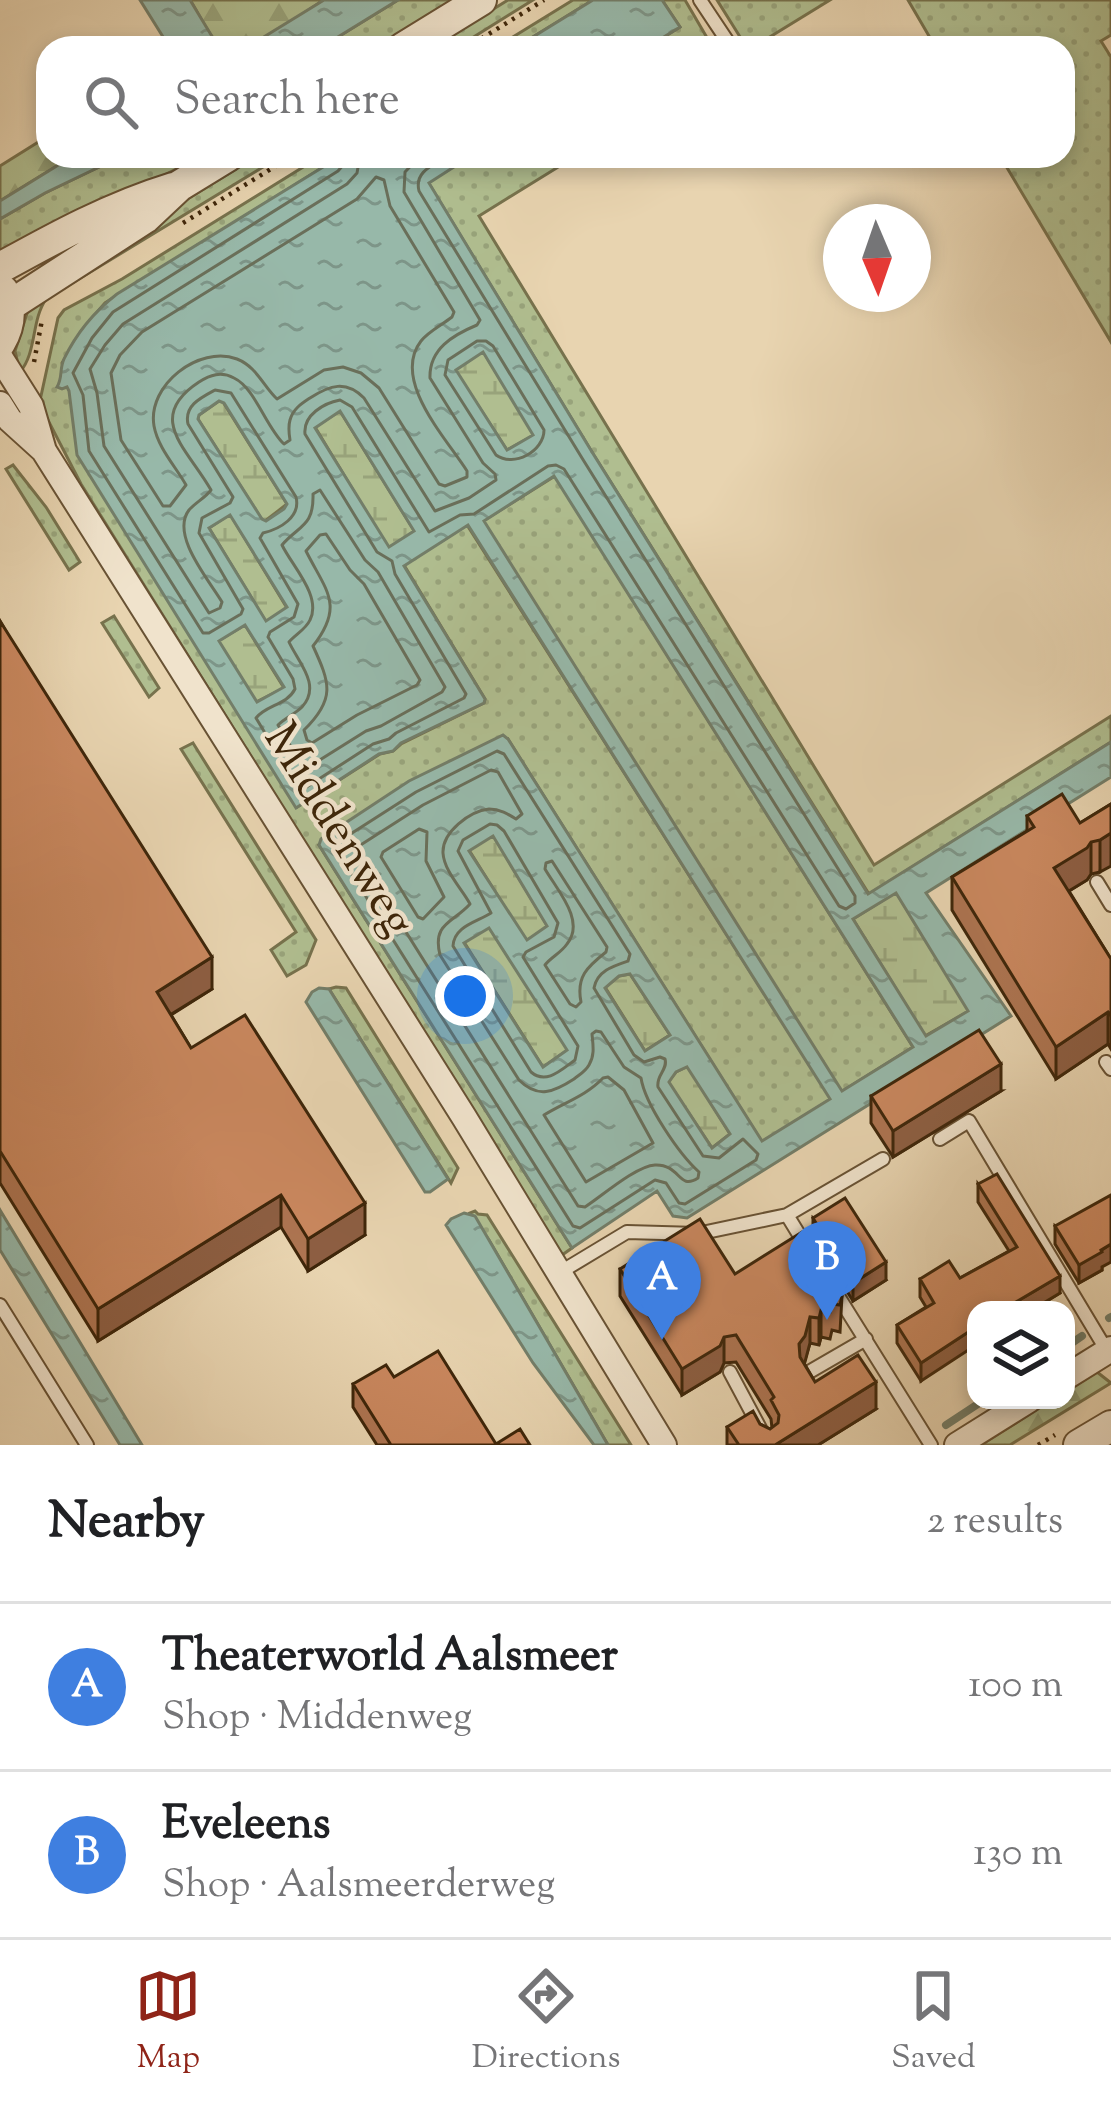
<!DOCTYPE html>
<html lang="en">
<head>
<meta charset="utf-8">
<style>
	:root { --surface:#fff; --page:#f2f2f2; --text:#202124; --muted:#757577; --line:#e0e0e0; --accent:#8f2418 }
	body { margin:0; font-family:"Sorts Mill Goudy",serif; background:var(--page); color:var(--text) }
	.controls { position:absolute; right:36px; bottom:36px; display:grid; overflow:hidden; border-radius:24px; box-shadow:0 6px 18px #0003 }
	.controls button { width:108px; height:108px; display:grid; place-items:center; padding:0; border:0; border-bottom:3px solid var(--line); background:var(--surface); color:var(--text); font:60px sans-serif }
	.compass { position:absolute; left:823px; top:204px; width:108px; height:108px; border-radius:50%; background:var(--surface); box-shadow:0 6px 18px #0003; rotate:178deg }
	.you { position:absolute; left:465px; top:996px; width:42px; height:42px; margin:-30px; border:9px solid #fff; border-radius:50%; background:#1a73e8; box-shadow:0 0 0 18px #1a73e833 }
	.badge { display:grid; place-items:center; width:78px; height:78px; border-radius:50%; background:var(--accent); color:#fff; font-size:39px; font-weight:700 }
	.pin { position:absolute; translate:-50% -99px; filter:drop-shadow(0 3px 6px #0008) }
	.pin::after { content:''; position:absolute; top:63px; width:42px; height:36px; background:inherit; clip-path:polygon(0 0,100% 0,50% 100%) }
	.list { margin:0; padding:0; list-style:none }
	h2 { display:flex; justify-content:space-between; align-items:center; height:156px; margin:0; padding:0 48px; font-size:51px }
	h2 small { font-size:39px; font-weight:400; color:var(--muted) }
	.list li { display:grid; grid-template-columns:78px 1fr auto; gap:36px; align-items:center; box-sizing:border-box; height:168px; padding:0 48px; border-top:3px solid var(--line) }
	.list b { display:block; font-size:45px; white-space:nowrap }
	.list p { margin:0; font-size:39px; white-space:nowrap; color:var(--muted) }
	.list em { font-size:39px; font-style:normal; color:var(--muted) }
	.icon { flex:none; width:66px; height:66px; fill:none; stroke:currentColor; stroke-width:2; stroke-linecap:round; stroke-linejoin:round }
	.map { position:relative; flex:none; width:1111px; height:1445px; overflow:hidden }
	.search { position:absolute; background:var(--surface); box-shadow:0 6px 18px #0003; left:36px; right:36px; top:36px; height:132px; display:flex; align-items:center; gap:30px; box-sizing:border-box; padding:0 42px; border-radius:36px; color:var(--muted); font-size:45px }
	.sheet { height:492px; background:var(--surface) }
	nav { display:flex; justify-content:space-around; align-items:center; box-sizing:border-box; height:168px; border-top:3px solid var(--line); background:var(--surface); font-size:33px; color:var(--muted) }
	nav a { display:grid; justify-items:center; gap:6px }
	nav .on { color:var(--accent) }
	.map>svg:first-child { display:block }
</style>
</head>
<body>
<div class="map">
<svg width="1111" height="1445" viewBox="0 0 1111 1445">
	<defs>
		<pattern id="grass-dots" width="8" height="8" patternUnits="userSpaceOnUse" patternTransform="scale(3)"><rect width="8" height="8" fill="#b0be90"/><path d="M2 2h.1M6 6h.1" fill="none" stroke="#98a37b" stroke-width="1.8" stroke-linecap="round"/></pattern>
		<pattern id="forest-firs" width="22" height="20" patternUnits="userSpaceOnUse" patternTransform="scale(3)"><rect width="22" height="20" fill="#b0be90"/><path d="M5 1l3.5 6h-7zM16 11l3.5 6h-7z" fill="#98a37b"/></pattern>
		<pattern id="wetland-marsh" width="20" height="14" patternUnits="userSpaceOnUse" patternTransform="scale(3)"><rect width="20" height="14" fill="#b0be90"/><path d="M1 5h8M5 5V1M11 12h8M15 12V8" fill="none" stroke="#98a37b"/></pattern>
		<pattern id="water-ripples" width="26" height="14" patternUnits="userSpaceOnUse" patternTransform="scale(3)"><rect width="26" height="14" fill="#97b8a9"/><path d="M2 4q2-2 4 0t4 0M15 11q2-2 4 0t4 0" fill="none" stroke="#7d9588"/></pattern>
	</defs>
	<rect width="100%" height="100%" fill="#e8d4b0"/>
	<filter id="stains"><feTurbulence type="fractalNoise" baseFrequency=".00167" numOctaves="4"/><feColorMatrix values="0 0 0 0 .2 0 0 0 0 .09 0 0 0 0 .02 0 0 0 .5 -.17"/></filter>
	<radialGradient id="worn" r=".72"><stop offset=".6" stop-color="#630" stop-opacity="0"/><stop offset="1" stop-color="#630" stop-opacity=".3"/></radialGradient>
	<!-- grass -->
	<path fill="url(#grass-dots)" stroke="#77724d" stroke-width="3" d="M398,0H460L383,48H320Z
		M508,0H533L456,48H431Z
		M573,0H593L515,48H495Z
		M662,0H685L713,48H646L680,27Z
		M717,0H830L752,48H747Z
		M908,0H1111V35L1101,41L1111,57V342L1000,156H1063V48H936Z
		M122,156H202L0,258V219L45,193Z
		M257,156H281L46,299C31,321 37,352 20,372L15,351L29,307L168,211Z
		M321,156H341L105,303L82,330L62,363L67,386L297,807L380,754L393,751L401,744L484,703L485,699L404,565L467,525L831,1099L762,1142L508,739L319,845L572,1248L562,1255L81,484L37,399L41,396L58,318L64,310L122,279Z
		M471,156H576L479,216L874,865L1111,716V742L869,894L592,452L428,182Z
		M13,465L46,507L80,562L69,570L6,469Z
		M555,476L913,1047L841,1092L483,521Z
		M114,616L159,688L149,697L102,623Z
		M193,743L316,940L306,965L287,976L271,950L296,932L181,749Z
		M336,987L346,988L458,1168L451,1183L329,989Z
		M475,1211L478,1214L487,1215L631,1445H608L489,1240L470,1213Z"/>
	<!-- forest -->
	<path fill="url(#forest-firs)" stroke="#77724d" stroke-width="3" d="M190,0H324C302,13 247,57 222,47C212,43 197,10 190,0Z
		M48,136V156H73L0,201V166Z
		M1097,1372L1111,1383L1010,1445H981L1052,1400H1066V1391Z"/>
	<!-- wetland -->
	<path fill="url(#wetland-marsh)" stroke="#77724d" stroke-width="3" d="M483,351L534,435L507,450L455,370Z
		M219,401L223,402L287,504L265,521L262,520L198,419L199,415Z
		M340,411L415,532L388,548L315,427Z
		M230,514L287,608L266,622L209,528Z
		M245,625L284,688L256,702L218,641Z
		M493,835L548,927L526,941L469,850Z
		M896,892L969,1011L925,1036L853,919Z
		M489,927L568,1050L543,1067L464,942Z
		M630,974L670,1035L645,1051L605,987L619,976Z
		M688,1066L730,1134L712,1148L668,1082L676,1072Z"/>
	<!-- water -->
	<path fill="url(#water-ripples)" stroke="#737e69" stroke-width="3" fill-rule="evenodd" d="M140,0H190L216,43L223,48H170Z
		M324,0H398L320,48H246Z
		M593,0H662L680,27L646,48H515Z
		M73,156H122L45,193L0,219V201Z
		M341,156H471L429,183L592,452L868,894L1111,742V777L926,893L1011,1016L687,1218L673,1216L657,1191L572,1248L319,845L321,839L409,781L503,735L508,739L762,1141L830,1099L468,525L404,566L485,699L484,703L401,743L393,751L379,754L296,808L77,455L69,391L67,387L62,389L57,387C63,377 59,370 64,359C76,334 95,311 117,294ZM483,352L533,435L507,450L456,370ZM219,401L224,403L287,504L284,509L266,521L262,519L198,419L199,415ZM340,411L414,531L389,547L315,428ZM554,476L913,1047L842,1091L484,521ZM230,515L287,607L266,621L209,528ZM245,625L284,687L257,702L219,641ZM493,836L547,926L527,940L469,851ZM896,893L968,1011L926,1036L853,919ZM489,928L567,1050L543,1067L464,943ZM630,974L670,1035L645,1051L605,988L619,976ZM687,1067L730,1134L712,1148L669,1082L676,1072Z
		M319,988L329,989L448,1179L430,1192H425L306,1002L312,992Z
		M0,1210L142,1445H120L0,1250Z
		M464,1213L475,1216L608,1445H594L533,1363L446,1225L451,1219Z"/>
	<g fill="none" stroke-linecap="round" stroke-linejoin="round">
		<!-- shore -->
		<path stroke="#6a6f5a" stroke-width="3" d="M345,156L344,164L338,171L113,312L92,338L73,373L83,395L89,451L203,633H209L241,614L243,609L199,533L202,518L230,503L233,497L188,424C184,406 200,398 215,390L231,393L296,497C301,517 280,529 263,533L260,538L298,604L294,617L270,632L268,637L293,679L295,689C287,705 266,705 256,718L297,786L305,788L373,744L389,739L396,733L464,698L466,694L395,574L392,561L377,552L305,434C303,415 324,403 340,400L352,407L429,532L460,515L474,514L548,466L556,465L564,469L839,906L846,909L855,903V896L582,458L419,191C414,171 434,165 448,156
			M360,156L357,173L347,184L123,324L105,345L90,369L97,393L104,446L209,613L220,608L222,602C209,580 170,535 189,510C196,502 205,498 211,490C188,449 144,418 199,382C210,375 221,371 234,378C255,388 266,427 284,444L290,440C289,434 288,427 290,420C293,409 301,404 310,398C330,385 346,380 364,398L435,511L469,498L496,480L495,474L483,463L430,378C429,349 453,335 477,325L480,320L404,192L405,172L420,156
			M376,177L384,180L390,206L454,312L452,317C442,325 429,331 421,341C391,380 446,438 467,471V477L445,486L439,484L379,388L361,373L343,367L324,370L277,399C263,386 257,367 237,359C199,345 147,385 154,426C158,448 176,467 186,485L170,506H163L121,440L111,373L120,355L142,332L357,199Z
			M477,341H486L493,346L544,430C544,451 514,468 496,455L445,375L448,360Z
			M320,490L365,560L378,572L445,687L442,692L381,726L366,731L307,768L302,765L278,725C285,718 295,714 302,707C322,685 298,662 289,642C295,635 306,629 310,620C322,596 292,566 282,545C299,525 314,527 313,494Z
			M326,534L350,570L364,584L420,680L417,685L357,715L312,743L307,740L304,730C336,699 330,683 313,646C345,605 326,591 306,551L320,535Z
			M497,751L504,754L630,954L628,961C613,966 597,971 594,988L634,1055L644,1062L660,1057L665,1059C668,1070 656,1075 658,1087L703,1156L719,1158L743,1139L758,1154L756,1160L685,1204L679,1203L666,1183L655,1180L580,1228L573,1226L336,849L338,842L416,792Z
			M491,770L498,772L522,814L516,819C508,814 500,809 489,809C470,811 442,832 443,853C444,871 462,889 470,904C453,923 432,923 440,955L519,1080C538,1099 554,1092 574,1079C580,1074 585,1072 589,1065C595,1055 593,1045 592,1034L596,1031L601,1032L624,1067L641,1078C645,1104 679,1154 699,1172L698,1178C678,1191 681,1164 655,1165C636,1166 602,1196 585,1207L578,1206L357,854L359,846L423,805Z
			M490,824L497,825L504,831L558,923L554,937L526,952L523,957L578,1046L575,1060C561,1070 546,1085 531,1072L453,946C454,926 477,922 491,913L458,851L463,840Z
			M419,829L427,832L426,861L444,897L423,919L418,917L381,857L383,852Z
			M552,861L607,947L606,952C587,967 576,977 581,1002L576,1007L570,1004L545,965C551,957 561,953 567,944C586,921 557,890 545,869L546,863Z
			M608,1077L624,1090L653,1143L586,1182L544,1115C563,1103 586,1096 603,1078Z"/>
		<!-- stream -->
		<path stroke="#737e69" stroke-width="8" d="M1109,1318L1111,1317
			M1066,1347L1082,1336
			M946,1425L984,1400"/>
		<!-- service casing -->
		<g stroke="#685234" stroke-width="16">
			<path id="service" d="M700,0L732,48
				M1097,882L1111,905
				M1106,1062L1111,1069
				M940,1139L969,1121L1107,1351
				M787,1215L883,1159
				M559,1273L627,1232L697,1234L787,1215L806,1246
				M833,1288L931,1445
				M0,1305L87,1445
				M730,1372L769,1445
				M809,1372L866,1339"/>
		</g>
		<!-- minor casing -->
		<g stroke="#685234" stroke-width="28">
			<path id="minor" d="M0,357L31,406L44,451L464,1117L664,1445
				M0,404L10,420L42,449
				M1066,1377L1111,1349
				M957,1445L1029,1400"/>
		</g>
		<!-- tertiary casing -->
		<g stroke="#685234" stroke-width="34">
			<path id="tertiary" d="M403,48L481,0
				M0,268C56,237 111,207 173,188
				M9,306L145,218L179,186L228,156
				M0,343C10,326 12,309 3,291
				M1079,1445L1111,1426"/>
		</g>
		<!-- path -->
		<path stroke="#3e260a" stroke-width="4.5" stroke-dasharray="3 6" stroke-linecap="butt" d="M466,48L544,0
			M183,223L292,156
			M34,362L42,320
			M1038,1445L1055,1435"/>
		<!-- service -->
		<use href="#service" stroke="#f0e3cc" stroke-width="12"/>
		<!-- minor -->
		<use href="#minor" stroke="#f0e3cc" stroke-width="24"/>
		<!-- tertiary -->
		<use href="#tertiary" stroke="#f0e3cc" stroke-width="30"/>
	</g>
	<!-- wall -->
	<path fill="#ad7451" stroke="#3e260a" stroke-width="3" d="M0,621L212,989L171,1015L191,1048L365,1235L308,1271L281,1227L98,1341L0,1183Z
		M1111,804L1100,872L1091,874L1087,880L1069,891L1111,959V1049L1108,1044L1056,1079L952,910V877L1027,831V816L1080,823Z
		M1001,1091L893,1157L871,1123V1096Z
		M978,1184L1060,1293L1032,1310H976L921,1381L897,1343V1325L926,1307L920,1297V1279L960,1278L1009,1251L978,1202Z
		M813,1218L886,1280L853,1301L813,1236Z
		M1055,1226L1102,1267V1270L1079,1283L1055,1244Z
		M620,1269L735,1274L842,1296L840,1332L832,1330L830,1339L821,1337L819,1345L810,1343L804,1363L815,1382L876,1409L818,1445H727V1427L760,1424L770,1429L772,1428L771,1419L736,1362L724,1363L720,1372L682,1395L620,1296Z
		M394,1377L496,1444L530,1445H377L353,1407V1384Z"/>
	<!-- shaded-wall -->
	<path fill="#8d5e42" stroke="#3e260a" stroke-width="3" d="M1111,833V866L1100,872V840Z
		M1091,842V874L1087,880L1054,900V868Z
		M212,957V989L157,1023V992Z
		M1108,1012V1044L1056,1079V1047Z
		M1001,1064V1091L893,1157V1131Z
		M281,1195V1227L98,1341V1309Z
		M365,1203V1235L308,1271V1239Z
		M1111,1244V1262L1102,1267V1270L1079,1283V1265Z
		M886,1262V1280L853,1301V1283Z
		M1060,1276V1293L1032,1310H1015L1016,1302Z
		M821,1310V1337L819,1345V1318Z
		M810,1317V1343L805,1362L799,1371V1344Z
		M976,1327V1345L921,1381V1363Z
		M724,1337V1363L720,1372L682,1395V1369Z
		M876,1382V1409L818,1445H775Z"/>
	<!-- building -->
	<path fill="#c9875e" stroke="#3e260a" stroke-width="3" d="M0,621L212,957L157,992L191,1048L245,1015L365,1203L308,1239L281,1195L98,1309L0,1151Z
		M1062,794L1080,823L1111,804V833L1100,840L1091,842L1087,848L1054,868L1111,959V1016L1108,1012L1056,1047L952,877L1034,827L1027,816Z
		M979,1030L1001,1064L893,1131L871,1096Z
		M997,1174L1060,1276L1016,1302L1015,1310H976V1327L921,1363L897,1325L934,1303L920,1279L949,1261L960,1278L1017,1247L978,1184Z
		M1111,1195V1244L1101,1250L1102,1252L1079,1265L1055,1226Z
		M845,1198L886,1262L853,1283L813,1218Z
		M700,1219L735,1274L802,1232L842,1296L840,1305L832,1304L830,1312L821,1310L819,1318L810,1317L805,1336L799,1344L800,1357L815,1382L858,1355L876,1382L775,1445H739L727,1427L753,1411L760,1424L770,1429L778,1423L779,1415L771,1400L774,1397L736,1335L724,1337L720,1346L682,1369L620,1269Z
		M438,1351L496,1444L520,1429L530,1445H391L353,1384L386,1365L394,1377Z"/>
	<g text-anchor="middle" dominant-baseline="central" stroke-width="9" stroke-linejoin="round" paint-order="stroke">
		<!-- street labels -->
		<g font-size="48" fill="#3e260a" stroke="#f0e3cc">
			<text transform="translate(337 831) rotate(58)">Middenweg</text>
		</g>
	</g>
	<rect width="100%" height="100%" filter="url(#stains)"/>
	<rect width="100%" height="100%" fill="url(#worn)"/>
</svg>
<div class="controls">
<button><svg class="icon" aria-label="layers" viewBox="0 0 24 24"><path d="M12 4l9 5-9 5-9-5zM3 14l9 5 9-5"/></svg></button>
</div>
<svg class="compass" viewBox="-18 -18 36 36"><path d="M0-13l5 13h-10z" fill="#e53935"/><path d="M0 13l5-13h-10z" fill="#757577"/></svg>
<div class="you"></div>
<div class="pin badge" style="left:662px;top:1340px;background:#3f7fe0">A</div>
<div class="pin badge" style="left:827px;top:1320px;background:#3f7fe0">B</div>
<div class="search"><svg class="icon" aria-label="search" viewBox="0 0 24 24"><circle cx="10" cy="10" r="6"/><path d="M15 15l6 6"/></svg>Search here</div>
</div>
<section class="sheet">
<h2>Nearby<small>2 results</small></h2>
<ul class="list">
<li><span class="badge" style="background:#3f7fe0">A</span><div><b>Theaterworld Aalsmeer</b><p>Shop · Middenweg</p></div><em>100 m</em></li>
<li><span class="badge" style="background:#3f7fe0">B</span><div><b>Eveleens</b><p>Shop · Aalsmeerderweg</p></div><em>130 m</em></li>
</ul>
</section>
<nav>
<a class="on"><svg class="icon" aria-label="map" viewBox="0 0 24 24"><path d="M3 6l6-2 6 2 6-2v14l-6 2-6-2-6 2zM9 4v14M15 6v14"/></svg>Map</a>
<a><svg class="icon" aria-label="directions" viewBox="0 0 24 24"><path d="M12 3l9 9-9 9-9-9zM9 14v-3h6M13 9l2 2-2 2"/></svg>Directions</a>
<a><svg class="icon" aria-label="saved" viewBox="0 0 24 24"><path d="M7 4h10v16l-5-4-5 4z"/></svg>Saved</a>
</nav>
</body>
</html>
